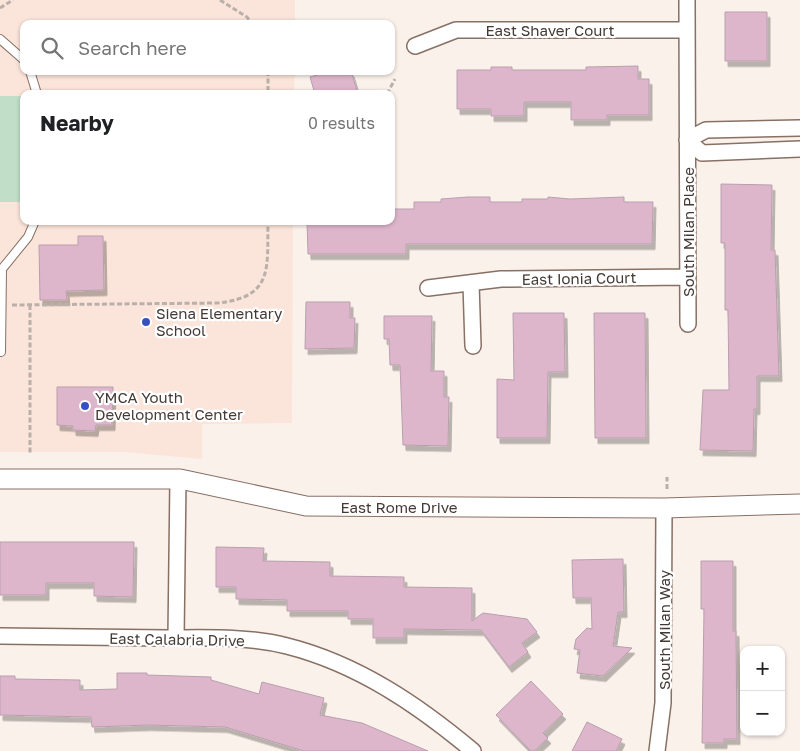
<!DOCTYPE html>
<html lang="en">
<head>
<meta charset="utf-8">
<style>
	:root { --surface:#fff; --page:#f6f6f6; --text:#202124; --muted:#757577; --line:#e0e0e0 }
	body { margin:0; font-family:"Golos Text",sans-serif; background:var(--page); color:var(--text) }
	.controls { position:absolute; right:15px; bottom:15px; display:grid; overflow:hidden; border-radius:10px; box-shadow:0 1px 4px #0004 }
	.controls button { width:45px; height:45px; display:grid; place-items:center; padding:0; border:0; border-bottom:1px solid var(--line); background:var(--surface); color:var(--text); font:25px sans-serif }
	.list { margin:0; padding:0; list-style:none }
	h2 { display:flex; justify-content:space-between; align-items:center; height:65px; margin:0; padding:0 20px; font-size:21px }
	h2 small { font-size:16px; font-weight:400; color:var(--muted) }
	.icon { flex:none; width:28px; height:28px; fill:none; stroke:currentColor; stroke-width:2; stroke-linecap:round; stroke-linejoin:round }
	.map { position:relative; flex:none; width:800px; height:751px; overflow:hidden }
	.search { position:absolute; background:var(--surface); box-shadow:0 1px 4px #0004; left:20px; top:20px; width:375px; height:55px; display:flex; align-items:center; gap:12px; box-sizing:border-box; padding:0 18px; border-radius:10px; color:var(--muted); font-size:19px }
	.panel { position:absolute; background:var(--surface); box-shadow:0 1px 4px #0004; left:20px; top:90px; width:375px; height:135px; border-radius:10px }
	.map>svg:first-child { display:block }
</style>
</head>
<body>
<div class="map">
<svg width="800" height="751" viewBox="0 0 800 751">
	<defs>
		<filter id="shadow"><feDropShadow dx="3" dy="5.5" stdDeviation="0" flood-color="#0004"/></filter>
	</defs>
	<rect width="100%" height="100%" fill="#fbf1eb"/>
	<!-- education -->
	<path fill="#fbe4d9" d="M0,0H295V24H24V71H295L294,94H24V221H293L292,423L202,424V459L123,452H0Z"/>
	<!-- green -->
	<path fill="#c1dfc8" d="M0,96H24V202H0Z"/>
	<!-- building -->
	<path fill="#deb6cc" stroke="#b89fad" filter="url(#shadow)" d="M725,12H767V61H725Z
		M638,66V79H649V115H607V120H571V102H524V116H491V109H457V70H491V67H512V70H586V67Z
		M331,71H351L358,94H315L310,77Z
		M721,184L772,185L771,250H775L779,376H757V409H754L753,451L700,450L703,390H729L728,310H725V243H721Z
		M468,197H490V202H522V199H548V197L570,199L624,197V202H653L652,244H406V254H308L307,221H391V209H414V202H441V199Z
		M78,236H103L104,290L66,291L67,300H40L39,245H78Z
		M306,302H350V318H355L354,348L305,349Z
		M513,313H564L565,372H548L547,438H497V379L514,380Z
		M594,313H645L646,438H595Z
		M384,316H432L431,371H444V397H449L448,446L403,445L400,365H390L389,339H384Z
		M57,387H113L112,425H96L95,431L73,430V426L57,425Z
		M0,542H134L133,597L94,596V583H46V595H0Z
		M216,547L264,548L263,561L330,562V576L404,577V587L472,588V621L483,613L527,619L537,632L522,643L528,652L509,667L481,630L404,629V638H373V619H348V611H287V600L236,599V587H216Z
		M623,559L624,612H618L613,646L632,648L603,676L577,673L580,650L574,649L576,639L587,628L592,629L591,598H573L572,560Z
		M701,561H733V631H736L737,739H724V743H702L704,609H701Z
		M117,673H147V675L211,677V680L259,694L262,682L324,698L320,715L362,723L428,751H304L225,727L148,725L92,727L91,717L0,715V676H15V679L80,680V690L117,689Z
		M531,681L563,714L543,733L548,738L534,751H531L496,715Z
		M587,722L622,739L616,751H572Z"/>
	<g fill="none" stroke-linecap="round" stroke-linejoin="round">
		<!-- service casing -->
		<g stroke="#877064" stroke-width="10">
			<path id="service" d="M0,39L24,60
				M30,71L37,94
				M1,352L2,269L28,237L35,221"/>
		</g>
		<!-- minor casing -->
		<g stroke="#877064" stroke-width="18">
			<path id="minor" d="M687,0L688,324
				M415,46L456,30H687
				M687,140L702,153L800,149
				M687,140L706,130L800,128
				M471,283L473,346
				M428,288L501,279L688,277
				M0,636C56,637 111,637 167,638C207,638 248,636 287,646C358,664 418,705 473,751
				M176,638L178,479
				M657,751L663,703L664,508"/>
		</g>
		<!-- tertiary casing -->
		<g stroke="#877064" stroke-width="21">
			<path id="tertiary" d="M0,479H180L306,506L664,508L800,504"/>
		</g>
		<!-- path -->
		<path stroke="#bab0aa" stroke-width="3" stroke-dasharray="5 2.5" stroke-linecap="butt" d="M220,0L247,17L252,24
			M0,8L13,0
			M268,71V94
			M387,94L395,79
			M12,305L218,303C274,297 267,268 268,221
			M30,305V455
			M667,489V477"/>
		<!-- service -->
		<use href="#service" stroke="#fff" stroke-width="8"/>
		<!-- minor -->
		<use href="#minor" stroke="#fff" stroke-width="15"/>
		<!-- tertiary -->
		<use href="#tertiary" stroke="#fff" stroke-width="19"/>
	</g>
	<!-- markers -->
	<g fill="#3750c1" stroke="#fff" stroke-width="2">
		<circle cx="146" cy="322" r="5"/>
		<circle cx="85" cy="406" r="5"/>
	</g>
	<g text-anchor="middle" dominant-baseline="central" stroke-width="4.5" stroke-linejoin="round" paint-order="stroke">
		<!-- street labels -->
		<g font-size="15" fill="#443a35" stroke="#fff">
			<text x="550" y="30">East Shaver Court</text>
			<text transform="translate(688 232) rotate(-90)">South Milan Place</text>
			<text transform="translate(579 278) rotate(-1)">East Ionia Court</text>
			<text x="399" y="507">East Rome Drive</text>
			<text transform="translate(664 630) rotate(-90)">South Milan Way</text>
			<text transform="translate(177 639) rotate(1)">East Calabria Drive</text>
		</g>
		<!-- poi labels -->
		<g font-size="15" fill="#443a35" stroke="#fff" text-anchor="start">
			<text x="156" y="313">Siena Elementary<tspan x="156" dy="17">School</tspan></text>
			<text x="95" y="397">YMCA Youth<tspan x="95" dy="17">Development Center</tspan></text>
		</g>
	</g>
</svg>
<div class="controls">
<button>+</button>
<button>−</button>
</div>
<div class="search"><svg class="icon" aria-label="search" viewBox="0 0 24 24"><circle cx="10" cy="10" r="6"/><path d="M15 15l6 6"/></svg>Search here</div>
<section class="panel">
<h2>Nearby<small>0 results</small></h2>
<ul class="list">
</ul>
</section>
</div>
</body>
</html>
